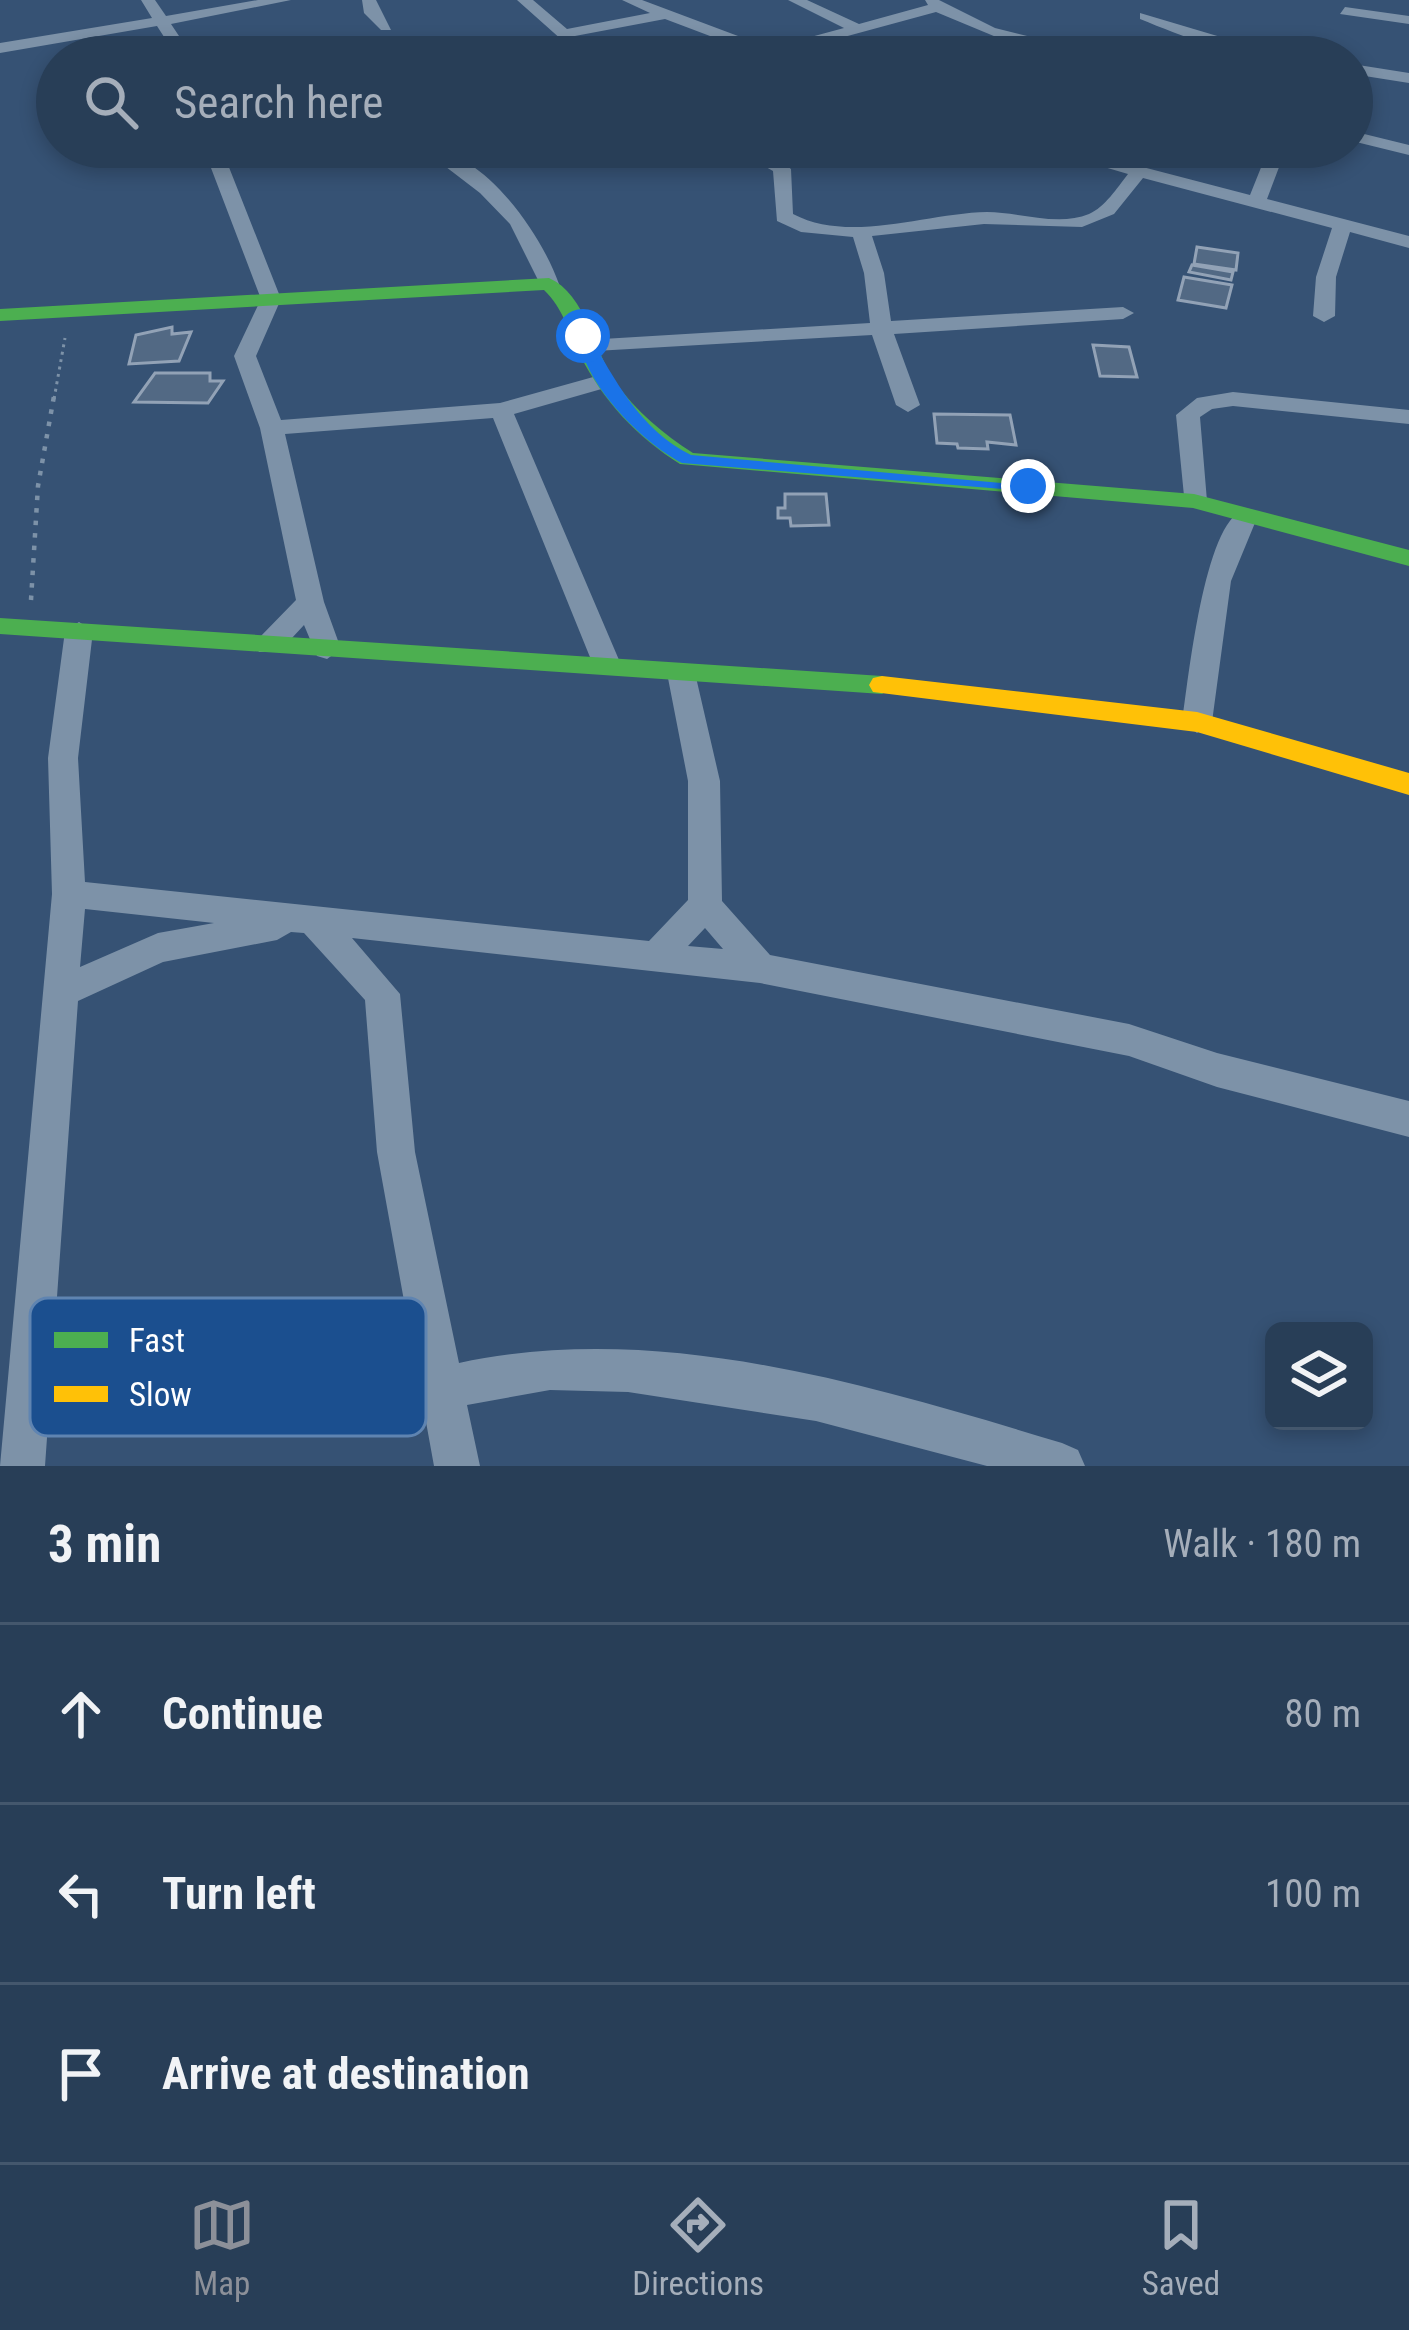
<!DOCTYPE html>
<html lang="en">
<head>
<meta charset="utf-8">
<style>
	:root { --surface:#283e57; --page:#344961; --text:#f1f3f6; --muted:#a5aeba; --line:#44576d; --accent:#8c9099 }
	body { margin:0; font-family:"Roboto Condensed",sans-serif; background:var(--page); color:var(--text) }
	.controls { position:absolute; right:36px; bottom:36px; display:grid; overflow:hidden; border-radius:18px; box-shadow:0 6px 18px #0003 }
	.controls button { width:108px; height:108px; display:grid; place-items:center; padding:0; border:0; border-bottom:3px solid var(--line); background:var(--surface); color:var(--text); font:60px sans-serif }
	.stop { position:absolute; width:36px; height:36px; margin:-27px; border:9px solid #1a73e8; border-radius:50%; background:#fff }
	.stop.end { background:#1a73e8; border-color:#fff; box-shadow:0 3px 12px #0008 }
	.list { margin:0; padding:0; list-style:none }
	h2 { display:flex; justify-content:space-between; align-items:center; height:156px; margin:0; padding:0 48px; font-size:51px }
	h2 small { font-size:39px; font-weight:400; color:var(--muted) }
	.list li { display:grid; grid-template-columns:78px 1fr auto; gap:36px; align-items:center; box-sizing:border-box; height:180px; padding:0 48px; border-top:3px solid var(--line) }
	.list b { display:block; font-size:45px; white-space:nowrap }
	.list em { font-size:39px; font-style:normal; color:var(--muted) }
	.icon { flex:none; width:66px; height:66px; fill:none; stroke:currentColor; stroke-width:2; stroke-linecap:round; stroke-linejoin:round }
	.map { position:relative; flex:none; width:1409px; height:1466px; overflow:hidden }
	.search { position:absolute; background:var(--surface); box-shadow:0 6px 18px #0003; left:36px; right:36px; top:36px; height:132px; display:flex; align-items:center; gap:30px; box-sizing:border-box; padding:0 42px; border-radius:66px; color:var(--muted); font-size:45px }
	.sheet { height:696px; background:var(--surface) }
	nav { display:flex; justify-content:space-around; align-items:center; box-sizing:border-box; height:168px; border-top:3px solid var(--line); background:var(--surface); font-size:33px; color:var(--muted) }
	nav a { display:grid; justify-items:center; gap:6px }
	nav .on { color:var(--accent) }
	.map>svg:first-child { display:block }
</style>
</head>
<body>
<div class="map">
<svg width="1409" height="1466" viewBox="0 0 1409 1466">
	<rect width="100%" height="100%" fill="#365274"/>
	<!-- building -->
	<path fill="#526984" stroke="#92a2b6" stroke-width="3" d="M468,44L486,57L441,51Z
		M1177,147H1219L1215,159L1175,153Z
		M1197,247L1238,253L1236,270L1194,264Z
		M1192,265L1233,272L1231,280L1189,272Z
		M1184,277L1232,285L1226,308L1178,300Z
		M172,327V334L191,332L179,361L129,364L136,335Z
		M1093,345L1129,347L1137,377L1100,376Z
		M155,373H210V381H223L208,403L134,402Z
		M934,414L1010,415L1016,445L987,442L988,449L958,448L957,444L937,443Z
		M785,494H826L829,525L791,526L790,518H778V508H785Z"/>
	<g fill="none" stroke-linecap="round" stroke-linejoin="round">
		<!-- path-far1 -->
		<path stroke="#7d92a8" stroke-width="3" stroke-dasharray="3 4.5" stroke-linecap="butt" d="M54,399L65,338"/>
		<!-- path -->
		<path stroke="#7d92a8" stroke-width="4.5" stroke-dasharray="4.5 8" stroke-linecap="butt" d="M31,600L38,486L54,396"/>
		<!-- street -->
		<path fill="#7d92a8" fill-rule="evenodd" d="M141,0H155L166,16L258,0H291L171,24L193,57H177L157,26L0,53V43L152,18Z
			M362,0H376L391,30H381L364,13Z
			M517,0H533L567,29L650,13L622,0H642L770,48L844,28L788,0H807L859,24L928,5L925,0H939L995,28L1112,57C1083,57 1042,40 1017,44C997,46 984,57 962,57L1001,39L936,12L785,53L788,57L763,56L665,19L575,36L598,57H581Z
			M1345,7L1409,16V24L1340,14Z
			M1140,13L1288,57C1234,57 1189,39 1140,19Z
			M325,51L334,57H318Z
			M1352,64L1409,73V83L1352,74Z
			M1352,131L1409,145V155L1352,141Z
			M203,147H221L281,299L256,356L281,420L500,403L604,374L612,376V386L514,414L622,667L618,674H598L594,667L493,418L285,434L324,602L341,649L327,659L317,656L304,625L279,652H259L255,645L259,638L296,600L260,428L234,356L261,299Z
			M420,147C481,147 540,231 559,284L556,288H542L510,224L480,193Z
			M622,147C639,147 652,157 670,157C717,159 749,133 791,169L793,214C850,244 926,213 987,212C1019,212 1058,227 1089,214C1105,207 1117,188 1128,174L1036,147H1066L1250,195L1264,160L1275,147H1294L1281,162L1267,199L1409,236V248L1350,232L1336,277L1335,316L1324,322L1313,316L1316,277L1332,228L1143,178L1114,214L1082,227L984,224L872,236L884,273L891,321L1123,307L1134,313L1123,319L894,334L920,405L908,412L896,405L872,335L578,352V342L586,340L870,323L864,273L853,237L801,232L777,221L773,171L741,153C698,166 664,173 622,155Z
			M1233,392L1409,410V424L1233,406L1212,409L1200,417L1207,501L1203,506H1185L1176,415L1197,398Z
			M1244,510L1257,518L1231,581L1212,722L1197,733L1182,722C1188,683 1204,521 1244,510Z
			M79,622L93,631L78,758L85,882L649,941L688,900V781L667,673L681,663L695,673L720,781L722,901L770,955L1129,1024L1217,1053L1409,1101V1137L1217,1087L1129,1056L760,983L352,938L400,994L415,1152L459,1363C660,1320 869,1385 1062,1443L1078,1450L1085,1466H987L816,1421L628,1392L550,1390L467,1405L480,1466H434L377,1152L365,1000L304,933L291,932L277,940L163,962L78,1001L45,1466H0L52,894L48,758L65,631ZM85,909L214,923L158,933L80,967ZM705,928L723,949L688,946Z"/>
		<!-- fast -->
		<path fill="#4caf50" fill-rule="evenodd" d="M549,278C586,294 594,351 615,382C636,411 663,434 693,453L1194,494L1409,550V566L1193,508L680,464C637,437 603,401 580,355C569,332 563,308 544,290L0,321V309Z
			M0,618L882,676L895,685L882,694L0,634Z"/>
		<!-- slow -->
		<path fill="#ffc107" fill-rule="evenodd" d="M882,676L1197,712L1409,773V795L1197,732L873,692L869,685L873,678Z"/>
	</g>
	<!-- route -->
	<path fill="#1a73e8" d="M578,333H588C615,380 640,430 691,455L1036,486L1028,491L682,463C641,442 581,381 578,333Z"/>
	<!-- legend -->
	<rect x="30" y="1298" width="396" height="138" rx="18" fill="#1b4f8f" stroke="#5f84b1" stroke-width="3"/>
	<rect x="54" y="1332" width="54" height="16" fill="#4caf50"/>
	<rect x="54" y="1386" width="54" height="16" fill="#ffc107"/>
	<g font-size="33" fill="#fff">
		<text x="129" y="1352">Fast</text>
		<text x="129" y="1406">Slow</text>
	</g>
</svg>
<div class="controls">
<button><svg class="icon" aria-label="layers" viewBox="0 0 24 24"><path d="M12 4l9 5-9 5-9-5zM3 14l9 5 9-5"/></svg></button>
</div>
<div class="stop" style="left:583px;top:336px"></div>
<div class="stop end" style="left:1028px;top:486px"></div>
<div class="search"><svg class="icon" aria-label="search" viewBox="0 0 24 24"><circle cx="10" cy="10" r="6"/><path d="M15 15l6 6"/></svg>Search here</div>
</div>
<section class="sheet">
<h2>3 min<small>Walk · 180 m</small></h2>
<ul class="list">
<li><svg class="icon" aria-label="ahead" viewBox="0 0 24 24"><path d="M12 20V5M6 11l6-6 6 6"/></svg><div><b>Continue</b></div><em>80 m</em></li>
<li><svg class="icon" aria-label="left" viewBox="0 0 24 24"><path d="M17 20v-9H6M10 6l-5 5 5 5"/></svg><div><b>Turn left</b></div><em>100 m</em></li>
<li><svg class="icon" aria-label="arrive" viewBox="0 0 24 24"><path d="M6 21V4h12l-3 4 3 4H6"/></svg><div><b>Arrive at destination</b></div></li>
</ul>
</section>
<nav>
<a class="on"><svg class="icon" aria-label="map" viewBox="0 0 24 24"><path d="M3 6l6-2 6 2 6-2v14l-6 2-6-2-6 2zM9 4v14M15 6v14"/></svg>Map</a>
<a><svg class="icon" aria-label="directions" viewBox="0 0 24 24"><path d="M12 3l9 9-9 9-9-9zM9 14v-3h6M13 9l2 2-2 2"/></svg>Directions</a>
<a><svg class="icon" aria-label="saved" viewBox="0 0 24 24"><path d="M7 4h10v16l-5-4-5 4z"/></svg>Saved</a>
</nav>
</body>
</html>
